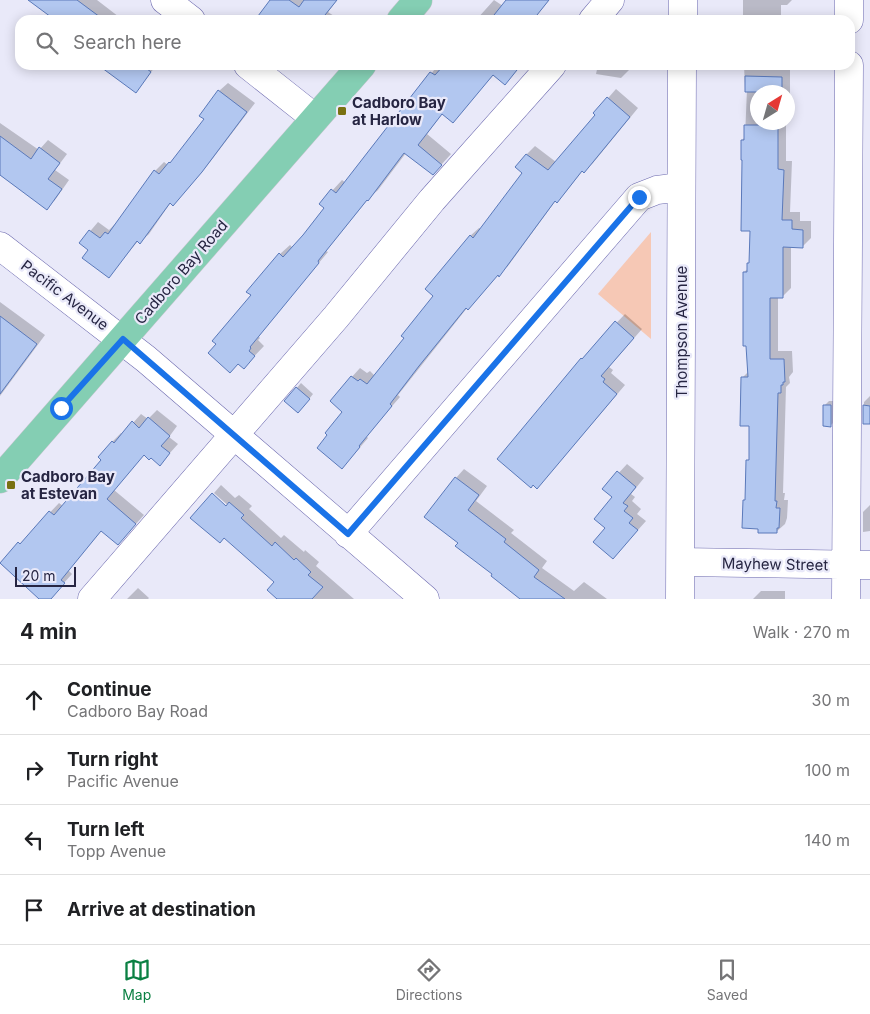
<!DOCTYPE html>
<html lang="en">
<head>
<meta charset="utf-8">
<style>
	:root { --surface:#fff; --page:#f2f2f2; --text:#202124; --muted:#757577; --line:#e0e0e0; --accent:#0b8043 }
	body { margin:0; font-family:Inter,sans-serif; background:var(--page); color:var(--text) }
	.compass { position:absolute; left:750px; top:85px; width:45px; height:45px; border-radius:50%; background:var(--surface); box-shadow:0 2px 12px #0003; rotate:37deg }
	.scale { position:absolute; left:15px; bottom:12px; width:61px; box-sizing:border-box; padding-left:5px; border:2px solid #262542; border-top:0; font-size:14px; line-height:18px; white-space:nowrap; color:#262542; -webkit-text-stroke:4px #e9e9f9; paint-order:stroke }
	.stop { position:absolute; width:15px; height:15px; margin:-11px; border:4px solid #1a73e8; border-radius:50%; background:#fff }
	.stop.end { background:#1a73e8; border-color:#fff; box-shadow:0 1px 5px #0008 }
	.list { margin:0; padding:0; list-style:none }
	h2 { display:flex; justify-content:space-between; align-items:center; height:65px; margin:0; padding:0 20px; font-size:21px }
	h2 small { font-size:16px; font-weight:400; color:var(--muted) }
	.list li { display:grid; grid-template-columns:32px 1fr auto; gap:15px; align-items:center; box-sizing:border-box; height:70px; padding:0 20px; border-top:1px solid var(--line) }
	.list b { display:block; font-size:19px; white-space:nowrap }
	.list p { margin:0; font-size:16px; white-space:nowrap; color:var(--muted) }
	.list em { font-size:16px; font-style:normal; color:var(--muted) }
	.icon { flex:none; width:28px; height:28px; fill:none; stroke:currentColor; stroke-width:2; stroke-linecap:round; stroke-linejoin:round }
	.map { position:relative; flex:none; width:870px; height:599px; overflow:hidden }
	.search { position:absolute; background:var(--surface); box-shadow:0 2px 12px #0003; left:15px; right:15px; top:15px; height:55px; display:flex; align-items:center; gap:12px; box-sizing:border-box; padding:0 18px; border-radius:15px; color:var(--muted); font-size:19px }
	.sheet { height:345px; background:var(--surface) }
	nav { display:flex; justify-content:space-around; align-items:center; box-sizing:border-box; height:70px; border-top:1px solid var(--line); background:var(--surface); font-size:14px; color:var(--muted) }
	nav a { display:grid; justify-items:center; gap:2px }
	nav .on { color:var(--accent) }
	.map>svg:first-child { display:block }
</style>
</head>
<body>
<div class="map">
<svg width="870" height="599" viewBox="0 0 870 599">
	<rect width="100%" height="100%" fill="#e9e9f9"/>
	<!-- green -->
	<path fill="#f6c8b5" d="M651,232V339L598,294Z"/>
	<!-- shadow -->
	<path fill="#0003" d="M30,0H97L123,20H57Z
		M272,0H337L328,12L334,16L331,20H262Z
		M494,0L503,6L507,0H549L533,20H476Z
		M743,0H792L787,5H781V20H743Z
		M108,65H157L135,91Z
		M438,65H521L514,73L494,74L453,121L443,113L427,134L451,154L433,174L406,153L378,190L368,199L326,251L328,252L258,336L260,338L258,340L264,346L244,367L252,295L280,254L290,245L293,248L325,208L320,204L342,180L346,183Z
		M598,65H630L629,70L621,78L596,74Z
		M744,65H790V101L788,103V92H758V122H786V161H792L790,212H800V221H811V238L802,247L791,246V288L782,297H778V351H792L793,372L789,377L790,383L786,387L783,493H785L784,500H788L787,518L785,524L776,532L759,528L744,501L747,498L748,461L750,458V425L742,378L749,371L744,272L749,268L750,262L751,230L742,140L745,137L747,89H745Z
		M228,83L255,103L210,162L182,195L171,202L149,234L140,242L138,241L109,276L90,249L81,242L98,222L109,230L115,224L116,225L155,171L164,162L168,165L179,153L205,119L219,91Z
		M616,89L638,108L593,163L584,171L583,170L565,193L557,201L556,200L508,266L498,274L476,300L468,309L467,308L398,395L400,397L366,436L368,438L350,459L344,412L331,400L360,368L367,373L370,371L375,376L405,337L435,296L470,236L479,228L481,229L524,173L517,167L527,154L535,146L556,162L597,114L595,113Z
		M0,123L39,150L48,140L67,154L55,170L69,180L55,200L46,208L0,175Z
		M0,302L45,335L0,396Z
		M625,314L642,329L609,367L613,370L611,373L625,385L545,479L498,459L582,359Z
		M301,383L313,394L302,408L286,401Z
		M870,396V422H864V402Z
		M829,401H835V421L831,425L825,405Z
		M157,410L177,426L169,437L178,444L160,464L151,457L144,454L114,490L144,515L126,535L102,530L68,570L72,574L54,594L50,599H41L1,564L59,503L63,506L102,459L112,442L121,433L123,434L141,414L148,419Z
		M627,464L644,478L631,494L635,497L632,501L641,509L637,514L646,521L613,558L606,528L614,497L604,489Z
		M464,469L487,486L476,501L514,530L511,533L547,561L542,568L574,591L584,582L607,599H522L493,576L494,574L460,542L426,517L456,478Z
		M221,485L235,498L239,495L252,506L249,509L281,538L284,535L304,552L305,550L319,562L316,566L354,599H279L269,590L276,582L230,511L232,509L214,493Z
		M870,505V531L863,532V512Z
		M138,588L149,598L148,599H127Z
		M761,591H785V599H753Z"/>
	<!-- building -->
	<path fill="#b2c7f0" stroke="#5a79ba" d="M28,0H77L104,20H55Z
		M270,0H289L299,7L304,0H337L321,20H255Z
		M506,0H549L533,20H490Z
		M98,65H142L151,72L136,93Z
		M444,65H521L505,85L493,75L453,123L442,114L418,145L442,165L433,175L404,153L368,201L367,200L318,261L319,263L250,347L251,348L249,351L255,356L244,369L238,364L230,373L208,353L216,344L212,341L251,295L246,292L279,253L283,257L303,235L324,208L319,204L331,189L336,193L430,72L435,75Z
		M745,76L782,77V92H745Z
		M218,90L247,112L202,172L173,206L170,203L140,244L137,241L109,278L82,258L88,250L79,243L89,230L100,238L105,232L108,234L154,170L159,174L169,162L170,163L204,119L199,116Z
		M607,97L630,117L584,173L582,171L557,203L555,201L499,277L498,275L468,310L466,308L419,366L390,404L392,406L359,446L360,447L342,469L317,448L327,435L325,433L342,412L330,401L351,376L358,381L360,379L367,384L404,338L401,336L433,296L425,289L470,235L473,238L522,173L515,167L526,154L548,170L595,115L593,113Z
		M744,125H778V169L784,170L782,220H792V229L803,230V248L783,247V298H770V359H784L785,382H783V385H781V393H778L775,501H777L776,508H780L779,528H777V533H758V529L742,528L743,500H745L746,460H749V426H740L741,377H748L746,346H743V272H747V263H749L750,231H741L742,160H741V140H744Z
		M0,136L31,159L39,147L60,163L48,179L62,189L47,210L0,175Z
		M0,316L37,344L0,394Z
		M615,321L634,338L601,376L605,379L603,382L617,394L537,489L533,485L531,488L497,459L581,358L582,359Z
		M296,387L310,399L298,413L284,401Z
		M823,405H831V427L823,426Z
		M863,405L870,406V424H863Z
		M148,417L170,436L161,446L170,453L160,466L151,458L149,460L144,455L107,499L136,524L118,545L101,531L61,580L65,583L51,599H39L0,563L18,542L20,544L49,511L54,515L101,460L98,457L112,441L114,443L132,421L139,428Z
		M617,471L636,487L623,503L628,506L624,511L633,518L629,523L638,530L613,559L593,542L605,528L594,519L612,497L602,489Z
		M455,477L479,495L468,510L506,539L504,542L539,570L534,577L565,599H520L491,576L492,574L455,546L458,543L424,517Z
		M212,493L226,506L229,502L244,515L241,518L272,546L275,542L294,560L296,558L311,572L308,575L323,587L312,599H277L267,590L274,582L224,538L220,543L190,518Z"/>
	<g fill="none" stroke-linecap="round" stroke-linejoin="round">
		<!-- minor casing -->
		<g stroke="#6b68ae" stroke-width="29">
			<path id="minor" d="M165,0L191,20
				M593,20L610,0
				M683,20V0
				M849,20V0
				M248,65L315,118
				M0,246L146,359L425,599
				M348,534L639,197L657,190L681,187
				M681,562L870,565
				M92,599L336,317L432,200L552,65
				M680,599L682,65
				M846,599L849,65"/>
		</g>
		<!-- major casing -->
		<g stroke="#c7c6ce" stroke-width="29">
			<path id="major" d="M401,20L418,0
				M0,479L362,65"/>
		</g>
		<!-- minor -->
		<use href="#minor" stroke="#fff" stroke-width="28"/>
		<!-- major -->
		<use href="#major" stroke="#84ceb3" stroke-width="28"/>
	</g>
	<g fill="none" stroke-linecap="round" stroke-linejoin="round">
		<!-- route -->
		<path stroke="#1a73e8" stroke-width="6" d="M61,408L123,339L348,534L639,197"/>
	</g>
	<!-- markers -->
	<g fill="#797112" stroke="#e9e9f9" stroke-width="2">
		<rect x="337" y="106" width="10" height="10" rx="2.5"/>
		<rect x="6" y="480" width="10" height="10" rx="2.5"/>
	</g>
	<g text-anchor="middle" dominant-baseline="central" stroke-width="4.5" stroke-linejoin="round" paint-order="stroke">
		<!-- poi labels -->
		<g font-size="15" font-weight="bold" fill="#262542" stroke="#e9e9f9" text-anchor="start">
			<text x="352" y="102">Cadboro Bay<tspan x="352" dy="17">at Harlow</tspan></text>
			<text x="21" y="476">Cadboro Bay<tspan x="21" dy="17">at Estevan</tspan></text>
		</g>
		<!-- street labels -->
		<g font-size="15" fill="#262542" stroke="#e9e9f9">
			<text transform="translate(181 272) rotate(-49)">Cadboro Bay Road</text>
			<text transform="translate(65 295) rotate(37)">Pacific Avenue</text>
			<text transform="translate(681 332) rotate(-90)">Thompson Avenue</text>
			<text transform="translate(775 564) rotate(1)">Mayhew Street</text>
		</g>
	</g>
</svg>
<svg class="compass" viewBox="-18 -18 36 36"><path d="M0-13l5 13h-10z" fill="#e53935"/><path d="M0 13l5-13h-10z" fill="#757577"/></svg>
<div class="scale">20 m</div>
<div class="stop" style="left:61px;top:408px"></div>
<div class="stop end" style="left:639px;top:197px"></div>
<div class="search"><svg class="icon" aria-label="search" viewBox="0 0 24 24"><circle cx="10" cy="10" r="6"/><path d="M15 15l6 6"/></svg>Search here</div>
</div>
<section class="sheet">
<h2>4 min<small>Walk · 270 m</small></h2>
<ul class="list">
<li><svg class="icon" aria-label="ahead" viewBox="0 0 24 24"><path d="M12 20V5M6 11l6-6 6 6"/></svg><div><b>Continue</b><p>Cadboro Bay Road</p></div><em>30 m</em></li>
<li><svg class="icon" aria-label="right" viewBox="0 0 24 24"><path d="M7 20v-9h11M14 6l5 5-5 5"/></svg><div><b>Turn right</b><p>Pacific Avenue</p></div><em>100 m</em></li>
<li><svg class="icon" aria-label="left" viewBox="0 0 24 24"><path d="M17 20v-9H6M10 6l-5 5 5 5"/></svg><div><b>Turn left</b><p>Topp Avenue</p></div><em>140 m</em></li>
<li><svg class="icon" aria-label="arrive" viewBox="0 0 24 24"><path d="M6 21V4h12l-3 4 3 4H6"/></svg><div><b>Arrive at destination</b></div></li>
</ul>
</section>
<nav>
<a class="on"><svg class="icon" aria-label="map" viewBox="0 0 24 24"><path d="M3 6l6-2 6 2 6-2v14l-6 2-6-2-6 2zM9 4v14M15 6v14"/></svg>Map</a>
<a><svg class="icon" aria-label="directions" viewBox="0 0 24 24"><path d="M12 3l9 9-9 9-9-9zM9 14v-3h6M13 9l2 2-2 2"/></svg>Directions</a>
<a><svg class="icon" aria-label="saved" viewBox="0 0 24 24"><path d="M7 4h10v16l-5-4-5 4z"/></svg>Saved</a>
</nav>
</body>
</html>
